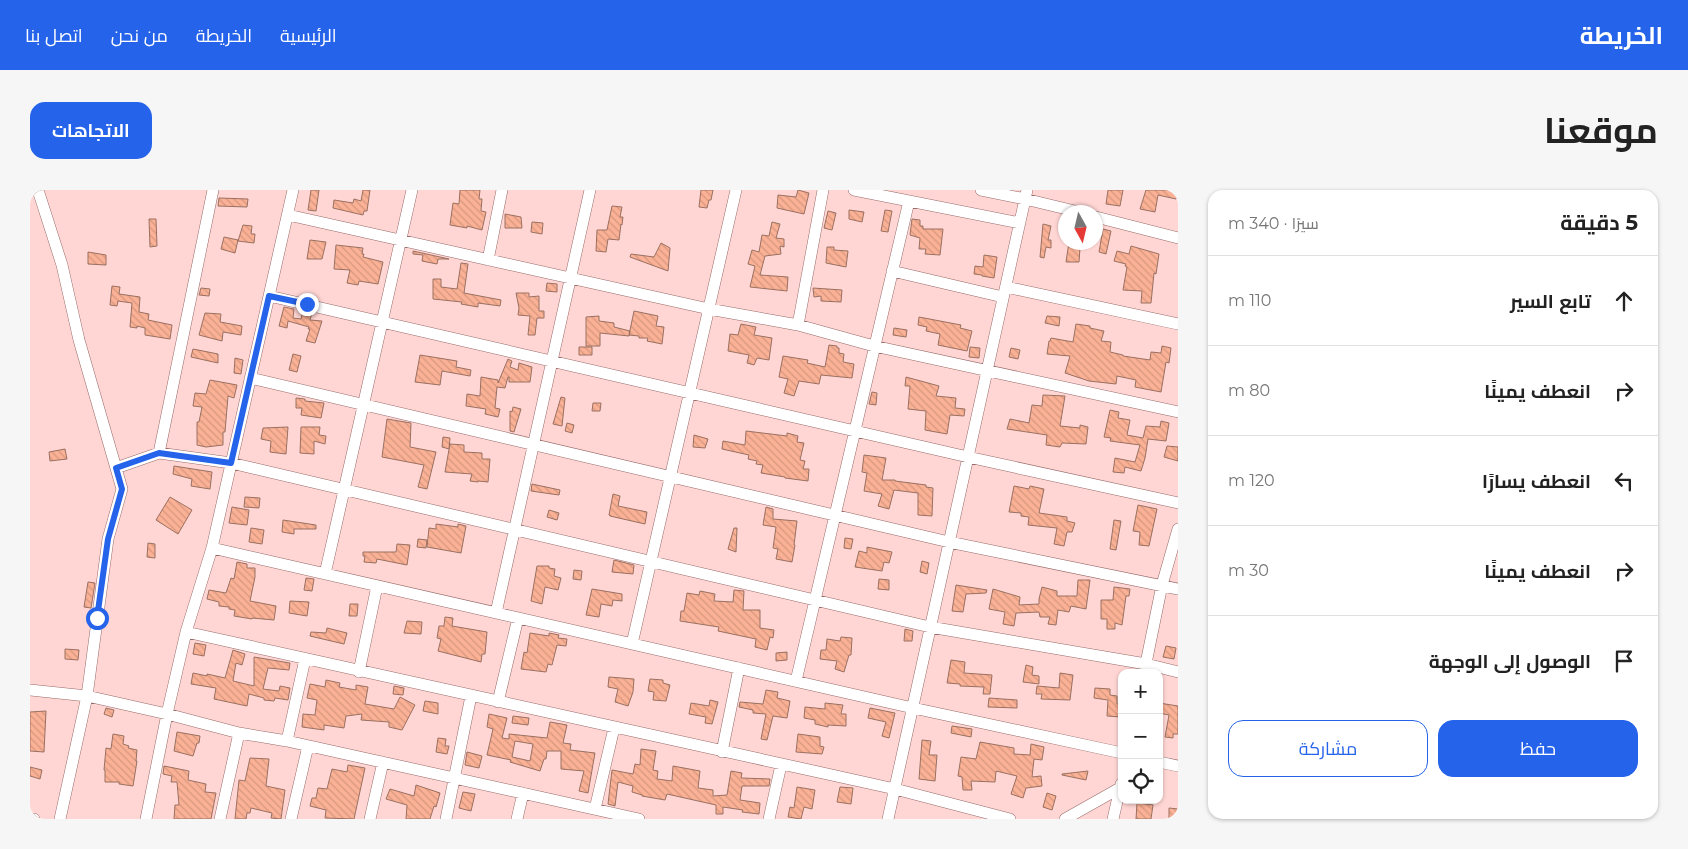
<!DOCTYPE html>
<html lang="ar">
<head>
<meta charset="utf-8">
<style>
	:root { --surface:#fff; --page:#f6f6f6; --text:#222; --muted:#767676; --line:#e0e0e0; --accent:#2563eb }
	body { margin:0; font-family:Montserrat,Cairo,sans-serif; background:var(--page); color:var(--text); direction:rtl }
	.controls { position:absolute; right:15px; bottom:15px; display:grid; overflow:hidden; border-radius:10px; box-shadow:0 1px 4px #0004 }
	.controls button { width:45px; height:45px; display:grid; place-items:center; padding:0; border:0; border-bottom:1px solid var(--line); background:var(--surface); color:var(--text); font:25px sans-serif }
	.compass { position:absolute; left:1028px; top:15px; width:45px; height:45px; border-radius:50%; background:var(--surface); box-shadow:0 1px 4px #0004; rotate:172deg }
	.stop { position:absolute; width:15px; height:15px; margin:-11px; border:4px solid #2563eb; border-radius:50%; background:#fff }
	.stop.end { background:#2563eb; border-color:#fff; box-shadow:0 1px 5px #0008 }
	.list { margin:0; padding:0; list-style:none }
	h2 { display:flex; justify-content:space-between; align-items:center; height:65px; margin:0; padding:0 20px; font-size:21px }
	h2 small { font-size:16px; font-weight:400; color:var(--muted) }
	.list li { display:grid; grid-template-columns:32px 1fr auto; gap:15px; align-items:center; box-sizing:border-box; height:90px; padding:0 20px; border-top:1px solid var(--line) }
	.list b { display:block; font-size:19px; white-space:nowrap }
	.list em { font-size:16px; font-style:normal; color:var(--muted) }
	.actions { display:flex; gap:10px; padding:15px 20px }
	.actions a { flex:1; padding:11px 0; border:1px solid var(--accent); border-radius:15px; text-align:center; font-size:18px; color:var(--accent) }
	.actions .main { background:var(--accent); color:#fff }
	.icon { flex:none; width:28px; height:28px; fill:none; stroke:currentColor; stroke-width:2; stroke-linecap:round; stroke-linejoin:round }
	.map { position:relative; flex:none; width:1148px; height:629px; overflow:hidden; direction:ltr; border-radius:15px }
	header { display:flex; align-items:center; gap:30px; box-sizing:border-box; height:70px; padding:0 25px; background:var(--accent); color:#fff }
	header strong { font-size:24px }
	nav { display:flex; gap:28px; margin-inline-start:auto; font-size:18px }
	.intro { display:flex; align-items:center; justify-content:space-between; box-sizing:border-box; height:120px; padding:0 30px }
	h1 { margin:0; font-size:35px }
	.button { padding:12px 22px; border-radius:15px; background:var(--accent); color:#fff; font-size:18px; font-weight:700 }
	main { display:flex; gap:30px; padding:0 30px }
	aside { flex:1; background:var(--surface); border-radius:15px; box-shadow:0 1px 4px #0004 }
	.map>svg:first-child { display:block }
</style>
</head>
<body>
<header>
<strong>الخريطة</strong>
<nav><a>الرئيسية</a><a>الخريطة</a><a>من نحن</a><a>اتصل بنا</a></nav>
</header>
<div class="intro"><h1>موقعنا</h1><a class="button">الاتجاهات</a></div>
<main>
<aside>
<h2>5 دقيقة<small>سيرًا · 340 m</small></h2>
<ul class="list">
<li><svg class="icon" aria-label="ahead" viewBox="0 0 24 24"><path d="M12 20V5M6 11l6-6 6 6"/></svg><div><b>تابع السير</b></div><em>110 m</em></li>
<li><svg class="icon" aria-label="right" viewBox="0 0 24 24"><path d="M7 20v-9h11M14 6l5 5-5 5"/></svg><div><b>انعطف يمينًا</b></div><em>80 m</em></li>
<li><svg class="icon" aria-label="left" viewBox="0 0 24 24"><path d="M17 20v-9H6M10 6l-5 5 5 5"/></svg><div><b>انعطف يسارًا</b></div><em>120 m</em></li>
<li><svg class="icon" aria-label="right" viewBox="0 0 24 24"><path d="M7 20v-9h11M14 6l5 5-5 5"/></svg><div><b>انعطف يمينًا</b></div><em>30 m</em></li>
<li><svg class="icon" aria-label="arrive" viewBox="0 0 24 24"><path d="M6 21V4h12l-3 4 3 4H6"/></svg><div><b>الوصول إلى الوجهة</b></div></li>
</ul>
<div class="actions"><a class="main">حفظ</a><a>مشاركة</a></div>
</aside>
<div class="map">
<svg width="1148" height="629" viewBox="0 0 1148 629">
	<defs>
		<pattern id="building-back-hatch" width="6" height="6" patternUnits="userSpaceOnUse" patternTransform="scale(1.25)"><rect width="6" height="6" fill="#fab195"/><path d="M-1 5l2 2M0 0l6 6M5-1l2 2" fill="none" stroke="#d79880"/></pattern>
	</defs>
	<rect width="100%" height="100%" fill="#ffd6d4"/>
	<!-- building -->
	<path fill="url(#building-back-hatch)" stroke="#9a7061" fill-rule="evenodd" d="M281,0H289L286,21L278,20Z
		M333,0H340L337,21H334L333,25L303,18L304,10L323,13L324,9L331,11Z
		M430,0H450L449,9H452L451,21L456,22L452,40L437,36V38L420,35L423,13L429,14Z
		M671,0H683L681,10H679L677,18L669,17Z
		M768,0L779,3L774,24L747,18L748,5L766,7Z
		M1078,0H1093L1090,16L1076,14Z
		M1116,0H1143L1148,1V3L1146,9L1128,5L1125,22L1110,19Z
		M189,8L218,9L217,17L188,16Z
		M582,16L592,17L590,27H593L592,35L591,34L589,50L578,49L576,62L566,61L567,40H577Z
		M819,20L834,22L832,32L819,29Z
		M855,20L862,21L858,42L851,41Z
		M798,21L806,23L802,40L794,38Z
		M475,24L491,27L492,38H475Z
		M119,29H126L127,56L120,57Z
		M882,29L890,30V36H893V39H913L910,65L895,64L896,59H889L890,48L880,45Z
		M502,32L513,33L512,44L501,42Z
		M742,32L750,34L746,48L754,49V57L750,56L751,64L735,66L730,85L758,87L757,101L720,97L725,76L718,74L722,60L729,62L732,45L739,46Z
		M1013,34L1021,36L1018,50H1021V58L1016,57L1014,68L1010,67Z
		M213,35L222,36L221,44H225L224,53L208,51Z
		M1073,39L1081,41L1076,64L1069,62Z
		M194,47L208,50L205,63L191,59Z
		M280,50L296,52L292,69H277Z
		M1039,52H1047L1046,58H1050L1049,72H1036Z
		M631,53L640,58L638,81L600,67L601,64L624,67Z
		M306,55L333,58L332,64H334L333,67L353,72L348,94L329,91L328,95L317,93L320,80L304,79Z
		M1101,56L1129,64L1126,84L1124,83L1121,113H1111L1112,101L1093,100L1097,77L1095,76L1096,74L1084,71L1087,61L1099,64Z
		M797,57H804V60L818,61L816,77L796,73Z
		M383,61L419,69H408L407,74L392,71L393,65L383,64Z
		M58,62L76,65V75L58,74Z
		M954,65L967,67L964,88L952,86V85L944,84L945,76L953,77Z
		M431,73L438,74L434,103L471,110L470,116L448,113V117L431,114L432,112L403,109V89H411V97L427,99Z
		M517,93L527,94V102L516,101Z
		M82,96L90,97L89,104L110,107L109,122L119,124L118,130L142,135L140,149L115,145V138L107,136V138L100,137L102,113L88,111L87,116L80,115Z
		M171,98L180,99L179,106L169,105Z
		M783,98L812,100L811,112L791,111V106L784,107Z
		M486,103H499V107L509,106V121H514V128H507L505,145H498L500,126L488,125L489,118Z
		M254,117L264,119L263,128L271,129L273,121L282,123L280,130L292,131L285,153L276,151L280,139H278L279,137L258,131L257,138L249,136Z
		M604,121L628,126L626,136L634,137L632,154L617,151L618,148H609V146L599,145Z
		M175,123L191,124L190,132L212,136L211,145L193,142L192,151L169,145Z
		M569,126V131L584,133V137L600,141L599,146L570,143V156H556V127Z
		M1017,126L1030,127L1029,136L1015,133Z
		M889,127L931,135L930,138L942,141L937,161L908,155L910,144L896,141L897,137L888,135Z
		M711,134L726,137L724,145L742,148L739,170L727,168L724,175L717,173L719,165L698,161L700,144L708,145Z
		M1046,134L1060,136V138L1074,141L1071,151L1081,152L1080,162L1093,165V166L1120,170L1121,162L1131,163L1132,156L1141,158L1139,173L1136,172L1131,202L1105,197L1106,190L1087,186L1086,194L1059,191L1035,183L1040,166L1017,164L1019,151H1020L1021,148L1043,152Z
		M864,138L877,140L876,147L863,145Z
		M799,155L807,156V158H809V163L814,164L813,172L824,174L822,188L791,185L789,194L769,191L764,206L754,203L758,189L749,187L753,166L778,170L777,173L795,177Z
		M549,157H562V165H549Z
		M940,157L950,158L949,168L939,167Z
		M981,158L990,160L988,169L979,167Z
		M163,159L188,164V173L161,167Z
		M263,164L271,166L267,182L259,180Z
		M390,165L427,171L426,177L441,180L440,186L412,181L410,195L385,192Z
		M205,168L213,170L211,184L204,183Z
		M478,169L482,171L480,177L488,180L489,173L502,177L500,192H479V187H478L475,198L467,197L465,218L470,219L468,227L455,224L456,219L436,216L437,204L450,206L451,187L468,190V193Z
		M876,187L909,196L906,206L926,208L925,218L935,219L934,226L920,225L917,244L895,240L896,221L878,219L880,196H875Z
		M180,190L207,195L204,208L198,206L195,242H193V255L176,257L167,255V232H169L172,217L163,216L165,203L176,204Z
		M842,202L847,203L846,215L839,214Z
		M1013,205L1035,206L1030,236L1050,238V235L1058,237L1056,254L1032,253L1030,257L1016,255L1017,245L977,239L980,229L999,233L1002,215L1012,216Z
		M531,207L535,208L532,236L523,234Z
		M266,208L275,209V211L294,213L291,228L271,225L272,218H266Z
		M563,213H571L570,221H562Z
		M483,217L491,219L484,242L480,241V221L482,222Z
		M1080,220L1089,222L1088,228L1100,230L1097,245L1113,248L1116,236L1130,237L1131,231L1139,233L1136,251L1118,249L1115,268L1111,281L1095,277L1094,283L1083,282L1085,268L1105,272L1110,255L1080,251L1081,248L1074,247Z
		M357,229L381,233L380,257L406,262L397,299L388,297L394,275L352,267Z
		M537,233L544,235L542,243L535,241Z
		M258,237L256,264L240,262L241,251L231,249L233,238Z
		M271,237H290L289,245L296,246L295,254L284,251V264L270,263Z
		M716,241L757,246V243L768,246L767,252L774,253L770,270L775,271L773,279H779L778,291L755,288V287L731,283L733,275L726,274L727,271L718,269L719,265L692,259L693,251L715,255Z
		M664,245L678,249L675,258L663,257Z
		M413,247L420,248L419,259L412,257Z
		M420,254L434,255V262L452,263V269H460L458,292L448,291V292L440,291L442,284L415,282Z
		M1137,256L1148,257V271L1134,267Z
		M35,259L37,269L20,271L19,262Z
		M834,265L856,268L852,290H865V291L896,295V297L903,298L902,326L888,325V303L864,300L859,319L848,316L852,304L834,301L837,283L832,282Z
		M144,276L182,282L180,299L161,296L162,289L143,284Z
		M502,294L530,300L529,305L501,301Z
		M984,296L999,299L1000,296L1014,299L1009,323L1037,327V331L1045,333L1042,342H1037L1034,356L1024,354L1027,338L998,335L999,327L991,326V323L979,322Z
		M583,304L590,306L588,316L617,322L615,334L580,326L579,325Z
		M140,307L162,320L148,344L126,330Z
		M215,307L230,308L229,318L214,317Z
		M1108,315L1127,319L1119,356L1109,355L1110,342L1103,341Z
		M202,317L219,320L217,335L199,333Z
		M736,317L743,319V329L767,331L764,355H765L762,372L746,369L748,359L743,358L746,337L733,335Z
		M519,320L529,323L527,330L517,327Z
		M253,330L286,335V339H264V344L252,342Z
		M1084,330L1091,331L1086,360L1080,359Z
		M406,334L428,337V334L436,336L431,363L397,357L399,338L406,339Z
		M221,338L234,340L232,354L219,352Z
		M704,338H707L706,362L698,359Z
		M815,348L823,349L821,359L814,358Z
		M388,349L397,350L396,358L387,357Z
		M118,353L125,354V368L117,367Z
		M367,354L380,355L377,375L347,369L346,373L334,372L335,366H333V362H366Z
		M837,357L862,362L859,373L854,372L852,381L825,377L829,361L837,363Z
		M584,370L604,375L603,384L582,382Z
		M892,371L899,373L897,384L890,382Z
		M207,372L217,374V378H225V387L220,411L246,416L244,430L222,428V429L204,426L205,420L199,419V417L189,416V412L177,409L179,400L196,403L201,388L204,389Z
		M507,376H519V378L525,379L524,386L531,388L528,400L515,397L512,414L501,411Z
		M544,380L552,381L551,390L543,389Z
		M276,388L284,389L282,401L274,400Z
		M849,389L859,390V400L848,399Z
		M1048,390H1060L1056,419L1041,416L1039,422L1028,420L1026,435L1018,434L1020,427H1010L1009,422L986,423L984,436L973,434L975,422L959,419L963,399L990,407L989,415L1009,414V409L1012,397L1027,401V406H1047Z
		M58,392L65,393L61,418L54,417Z
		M926,395L957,400L956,403L936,404L933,422L922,421Z
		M1084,397L1100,399L1099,406H1096L1092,435L1085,433V439H1077V429H1071V410H1083Z
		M562,399L592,404V411L583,410L582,416L571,414L569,427L556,425Z
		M704,400L714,401L713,420H730V438L744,440L743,448L740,447L737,460L725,457L726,449L688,441L689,437L650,431L651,421H654L657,403L669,405L670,401L685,404L684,411L703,412Z
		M260,411L279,412L277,426L259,423Z
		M320,414H328L327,426H319Z
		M415,427L423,428L422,436L457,442L455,464H452L451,472L408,461L411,449L407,448L409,436H414Z
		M377,431L392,432L391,444L374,443Z
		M297,438L317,443L314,454L280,446L281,442L296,443Z
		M875,439L883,441L882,451H874Z
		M500,443L519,446V443L529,445L528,448L537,449L536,456L527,455L522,475L518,474L516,482L491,479L494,462L497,463Z
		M811,447L822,448L821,465H819L814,482L805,479L807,471L790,469L791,460H796L797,449L810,451Z
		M165,453L176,455L174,466L163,464Z
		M1136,456L1146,458L1144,469L1133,467Z
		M35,459L49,460L48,470L35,469Z
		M203,460L215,464L212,475L206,473L203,491L224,496V467L260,473L259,480L238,478L233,499L249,501L250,496L260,498L258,510L245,508L244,511L234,510V508L219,504L217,516L184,509L186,498L161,494L163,483L177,486V484L195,488Z
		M757,462V470L746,471V463Z
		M921,470L935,472L934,483L962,485L960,504H953L954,497L930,496V494L917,493Z
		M996,475L1003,477L1002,485L1009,486V494L993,492Z
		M1030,483L1043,485L1040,510L1011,509L1012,504H1006L1007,496L1029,498Z
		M579,487L604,489L603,502L598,516L585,512L588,499L578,497Z
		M620,489L633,490V493L640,495L636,511L623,510L624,502L618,501Z
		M296,490L310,493L309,497L326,500V495L338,497L335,514L364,519L370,507L385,515L372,540L359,537V532L331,530L332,524L316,526L314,538L294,535V540L272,537L273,524L285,525L287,510L277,508L280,494L295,497Z
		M364,496L374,498L373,505L363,504Z
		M1065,498L1080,499V505L1087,506V514H1092L1091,527L1077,526L1078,510L1064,508Z
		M736,500L748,502L747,508L760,511L757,528L743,526L737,550L731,549L736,524L723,523V520L709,517L710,512L733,514Z
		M959,508L987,510V518L958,517Z
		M680,510L688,512L682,534L675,533L676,527L659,524L661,513L679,516Z
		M395,511L408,513V524L393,521Z
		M795,513L813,515L811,524H816V536L798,535V537L785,534V530L774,528L775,517L795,519Z
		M1129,513L1148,516V544H1143V548L1135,547L1139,525L1129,523Z
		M76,518L84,520L82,527L74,524Z
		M840,518L865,523L859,548L852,546L856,532L838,528Z
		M16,521L14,562L0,561V522Z
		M459,524L477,528L472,548L479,549V544L517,548L520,532L537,535L533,553L541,554L540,560L565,563L558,603L549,601L554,581L531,579V561H517L516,569H514L510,581L480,572L481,570L457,565L463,539L457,537ZM485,551L503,554L500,571L482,567Z
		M483,526L499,528L498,535L482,533Z
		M922,536L942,539L941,547L921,543Z
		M147,542L170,546L169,553H167L163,566L144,561Z
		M83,544L94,546L93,554L99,556L98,558L107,560L106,571H107L103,596L89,594V592H75V580H74L76,558L81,559Z
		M768,544L790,547V556L794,557L792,564L766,562Z
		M408,548L416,549L415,556H419L417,564L406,562Z
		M892,550L901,551L899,565H907L905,591L889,589Z
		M950,552L984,558V564L1000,565L1001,554L1014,557L1012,570L1004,569L1002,587L1011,586L1012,596L996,598L993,608L981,604L987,586L966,581L965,592L941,591L942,600H933L932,587L928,586L931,567L946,569Z
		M611,559L626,561L623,580L628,581L627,589L642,591L643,576L670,581L668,598L683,600V606L697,605L701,581L712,583L711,588L740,589L739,596H712L710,610L730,613L729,624L712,622L713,620L693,617V624H686V615L637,604L635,610L612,606V605L602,602L603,596L588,592L585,616L578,614L582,580L603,584L605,574L610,575Z
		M437,562L452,566L449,578L435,575Z
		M220,568L239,569L236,596L255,600L251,629L241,628L242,623L221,618L220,623H217L216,629H205L209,590L215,591Z
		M318,575L335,578L324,629L295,628L296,620L280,616L282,608H286L288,598L297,599L302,579L317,582Z
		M134,576L159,581L158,590L176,594L175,602L186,603L181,629H144L145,615H149L147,592H141L142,586L133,584Z
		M0,577L12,580L10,589L0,586Z
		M1058,581L1056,590L1032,585V584Z
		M386,595L410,603L406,617L404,616L400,629H376L377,615L356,609L360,599L384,606Z
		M767,597L785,600L782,619L774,617L771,629L758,627L760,617L764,618Z
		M810,597L823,598L821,614L807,612Z
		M433,602L445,604L441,621L429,618Z
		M1017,603L1026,606L1022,620L1013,617Z
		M1107,613L1123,615L1121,629H1106Z
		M1139,618L1148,619V629H1139Z"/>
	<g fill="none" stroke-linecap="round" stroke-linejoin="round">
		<!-- minor casing -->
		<g stroke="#976a69" stroke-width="12">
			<path id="minor" d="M8,0L32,75L49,150L92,299L78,349L57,506L30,629
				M824,0L990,33
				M951,0L995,9L1049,22
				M258,25L679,119L768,135L844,156L1148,222
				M1066,27L1148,48
				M458,70L472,0
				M862,81L973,107
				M976,97L1148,134
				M239,106L938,267L1148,313
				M768,135L793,0
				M220,188L919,352L1148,399
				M129,263L183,0
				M86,278L129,263L201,273L900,437L1116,474L1148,482
				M182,358L883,518L1092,563
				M295,384L382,0
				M466,423L560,0
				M156,442L865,599L980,629
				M602,454L706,0
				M329,482L347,396
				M1114,483L1132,395L1148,339
				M766,491L879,11
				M0,500L57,506L137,524L209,543L257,551L609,629
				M468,512L488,428
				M257,551L275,469
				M692,562L709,478
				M1129,572L1148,576
				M565,619L584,538
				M0,629H4
				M116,629L137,524L156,442L182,358L263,0
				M190,629L209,543
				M261,629L278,556
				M340,629L353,572
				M416,629L441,506
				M487,629L493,603
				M739,629L751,575
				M858,629L997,0
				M1035,629L1090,598
				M1083,629L1091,594"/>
		</g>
		<!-- minor -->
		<use href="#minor" stroke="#fff" stroke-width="11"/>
	</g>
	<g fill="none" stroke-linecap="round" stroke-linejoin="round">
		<!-- route -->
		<path stroke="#2563eb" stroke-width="6" d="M67,428L78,349L92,299L86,278L129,263L201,273L239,106L277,114"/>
	</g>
</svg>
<div class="controls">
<button>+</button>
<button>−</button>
<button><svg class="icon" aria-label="locate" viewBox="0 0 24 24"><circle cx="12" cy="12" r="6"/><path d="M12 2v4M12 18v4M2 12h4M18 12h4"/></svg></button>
</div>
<svg class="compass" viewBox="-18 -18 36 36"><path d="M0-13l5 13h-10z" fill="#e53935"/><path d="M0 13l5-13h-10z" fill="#767676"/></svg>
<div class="stop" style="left:67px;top:428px"></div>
<div class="stop end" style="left:277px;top:114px"></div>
</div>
</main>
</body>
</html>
